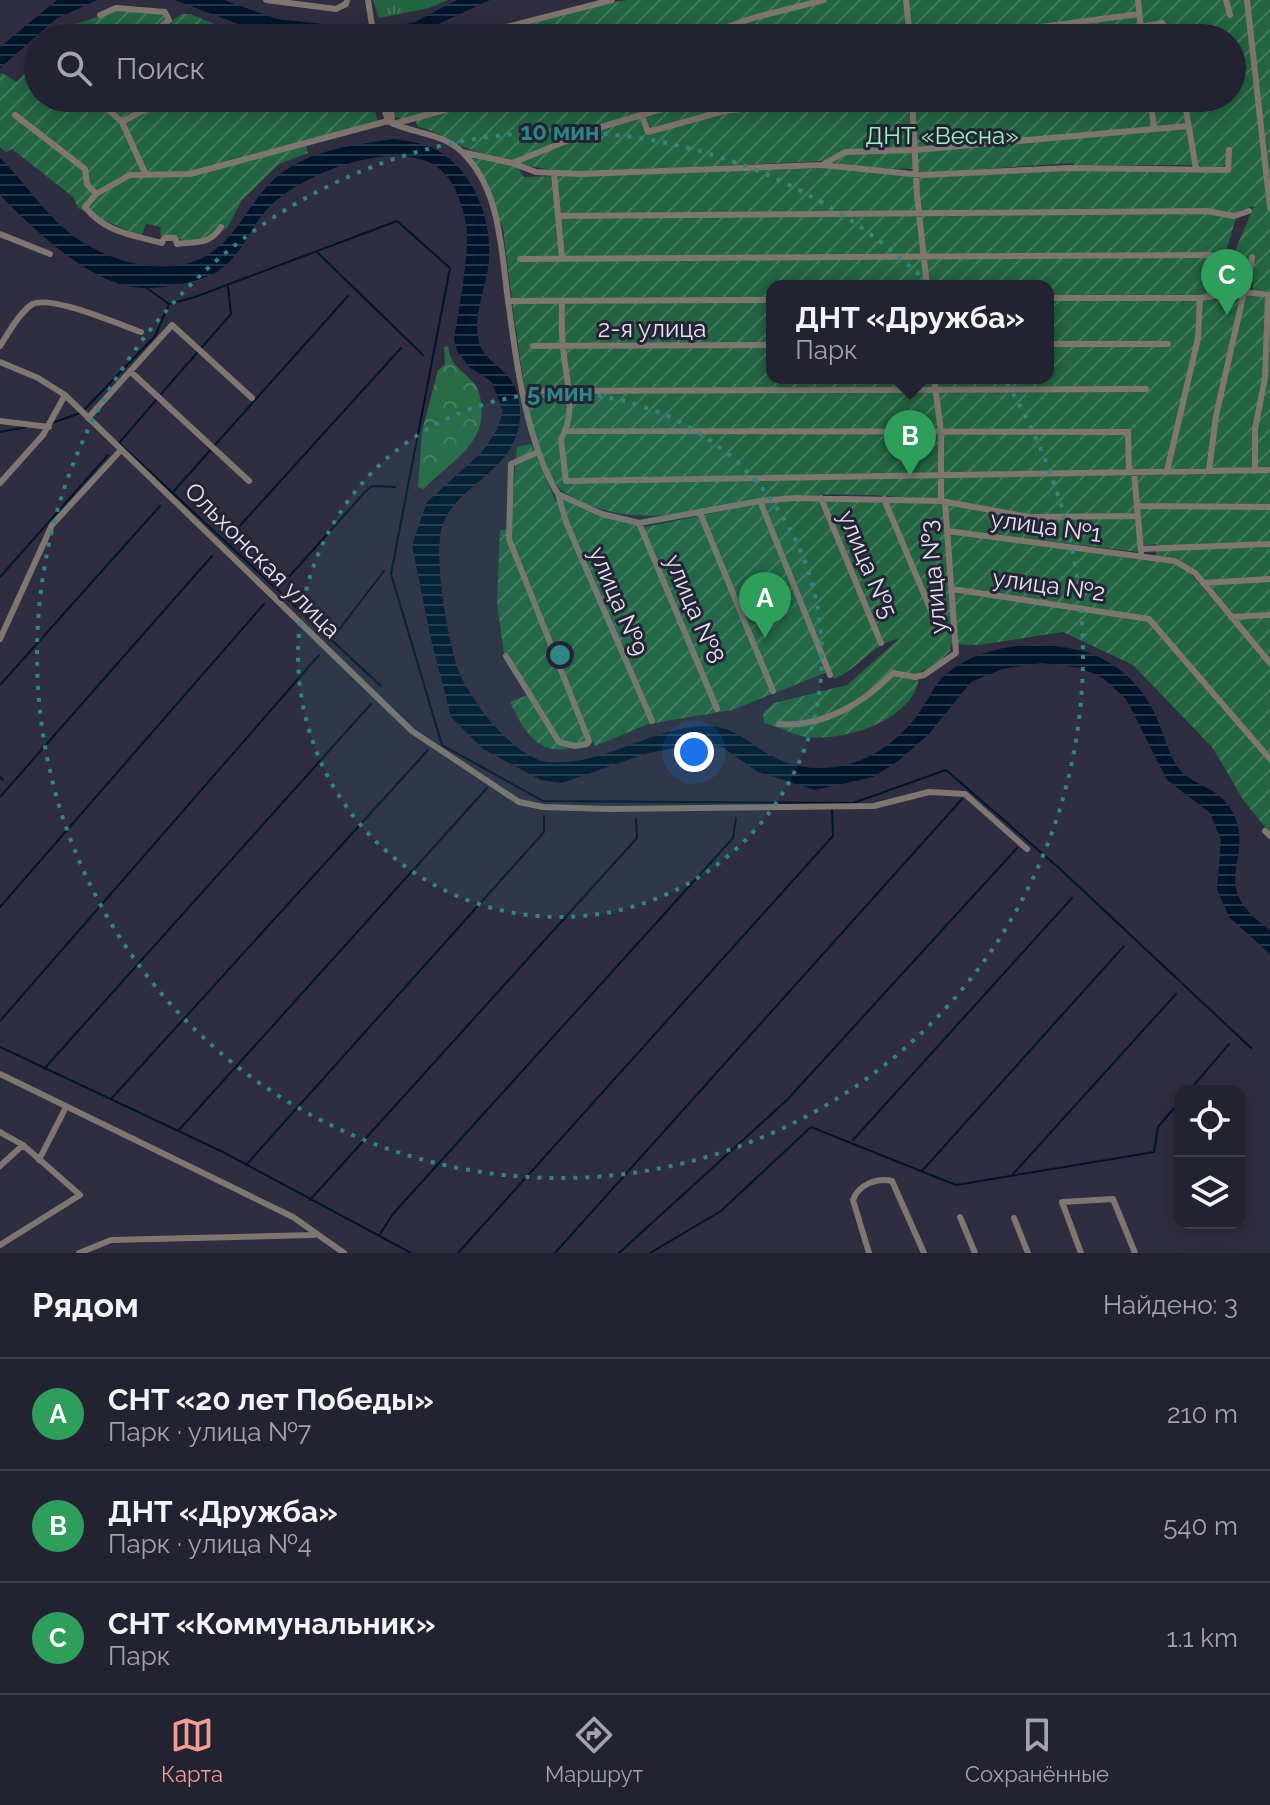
<!DOCTYPE html>
<html lang="ru">
<head>
<meta charset="utf-8">
<style>
	:root { --surface:#232230; --page:#2b2a38; --text:#f1f3f6; --muted:#a3a4ab; --line:#403f4c; --accent:#f59c94 }
	body { margin:0; font-family:Raleway,sans-serif; background:var(--page); color:var(--text) }
	.controls { position:absolute; right:24px; bottom:24px; display:grid; overflow:hidden; border-radius:16px; box-shadow:0 4px 20px #0003 }
	.controls button { width:72px; height:72px; display:grid; place-items:center; padding:0; border:0; border-bottom:2px solid var(--line); background:var(--surface); color:var(--text); font:40px sans-serif }
	.you { position:absolute; left:694px; top:752px; width:28px; height:28px; margin:-20px; border:6px solid #fff; border-radius:50%; background:#1a73e8; box-shadow:0 0 0 12px #1a73e833 }
	.badge { display:grid; place-items:center; width:52px; height:52px; border-radius:50%; background:var(--accent); color:#fff; font-size:26px; font-weight:700 }
	.pin { position:absolute; translate:-50% -66px; filter:drop-shadow(0 2px 4px #0008) }
	.pin::after { content:''; position:absolute; top:42px; width:28px; height:24px; background:inherit; clip-path:polygon(0 0,100% 0,50% 100%) }
	.popup { position:absolute; left:766px; top:280px; width:288px; height:104px; box-sizing:border-box; display:grid; place-content:center; border-radius:16px; background:var(--surface); filter:drop-shadow(0 2px 6px #0005); font-size:26px; white-space:nowrap; color:var(--muted) }
	.popup b { font-size:30px; color:var(--text) }
	.popup::after { content:''; position:absolute; left:50%; top:100%; margin-left:-16px; border:16px solid transparent; border-top-color:var(--surface) }
	.list { margin:0; padding:0; list-style:none }
	h2 { display:flex; justify-content:space-between; align-items:center; height:104px; margin:0; padding:0 32px; font-size:34px }
	h2 small { font-size:26px; font-weight:400; color:var(--muted) }
	.list li { display:grid; grid-template-columns:52px 1fr auto; gap:24px; align-items:center; box-sizing:border-box; height:112px; padding:0 32px; border-top:2px solid var(--line) }
	.list b { display:block; font-size:30px; white-space:nowrap }
	.list p { margin:0; font-size:26px; white-space:nowrap; color:var(--muted) }
	.list em { font-size:26px; font-style:normal; color:var(--muted) }
	.icon { flex:none; width:44px; height:44px; fill:none; stroke:currentColor; stroke-width:2; stroke-linecap:round; stroke-linejoin:round }
	.map { position:relative; flex:none; width:1270px; height:1253px; overflow:hidden }
	.search { position:absolute; background:var(--surface); box-shadow:0 4px 20px #0003; left:24px; right:24px; top:24px; height:88px; display:flex; align-items:center; gap:20px; box-sizing:border-box; padding:0 28px; border-radius:44px; color:var(--muted); font-size:30px }
	.sheet { height:440px; background:var(--surface) }
	nav { display:flex; justify-content:space-around; align-items:center; box-sizing:border-box; height:112px; border-top:2px solid var(--line); background:var(--surface); font-size:22px; color:var(--muted) }
	nav a { display:grid; justify-items:center; gap:4px }
	nav .on { color:var(--accent) }
	.map>svg:first-child { display:block }
</style>
</head>
<body>
<div class="map">
<svg width="1270" height="1253" viewBox="0 0 1270 1253">
	<defs>
		<pattern id="grass-tufts" width="24" height="20" patternUnits="userSpaceOnUse" patternTransform="scale(2)"><rect width="24" height="20" fill="#226540"/><path d="M3 7l-1-3M5 7V3M7 7l1-3M15 17l-1-3M17 17v-4M19 17l1-3" fill="none" stroke="#427b5c"/></pattern>
		<pattern id="forest-crowns" width="20" height="18" patternUnits="userSpaceOnUse" patternTransform="scale(2)"><rect width="20" height="18" fill="#286b45"/><path d="M2 6a3 3 0 1 1 6 0M12 15a3 3 0 1 1 6 0" fill="none" stroke="#478060"/></pattern>
		<pattern id="garden-furrows" width="10" height="10" patternUnits="userSpaceOnUse" patternTransform="scale(2)"><rect width="10" height="10" fill="#226540"/><path d="M-1 1l2-2M0 10L10 0M9 11l2-2" fill="none" stroke="#427b5c"/></pattern>
		<pattern id="water-rules" width="6" height="5" patternUnits="userSpaceOnUse" patternTransform="scale(2)"><rect width="6" height="5" fill="#00152c"/><path d="M0 2.5h6" fill="none" stroke="#25374b"/></pattern>
	</defs>
	<rect width="100%" height="100%" fill="#2f2d40"/>
	<!-- grass -->
	<path fill="url(#grass-tufts)" d="M373,0H448L429,8L379,18Z"/>
	<!-- forest -->
	<path fill="url(#forest-crowns)" d="M448,346C450,365 460,368 472,381C479,388 480,394 481,404C487,445 448,463 424,489L418,487L422,431L438,370L445,364L444,347Z"/>
	<!-- garden -->
	<path fill="url(#garden-furrows)" d="M626,0H1270V293L1253,291L1252,277L1234,273L1235,251L1254,206L1238,211L1225,255L1229,256L1224,293L1270,298V469H1143L1144,473H1270V659L1197,574L1177,558L1156,556V544L1138,546L1137,552L1030,539L1031,543L1173,563L1189,572L1270,666V833L1244,801L1212,747L1133,665L1063,632L978,645L951,644L950,651L934,667L921,671C919,678 917,689 913,695C893,726 840,741 806,737C793,735 777,726 764,723L763,713L774,703L847,685L899,639C872,643 858,670 834,679L830,671L732,710L648,724L595,746L592,740C545,763 529,742 510,702L530,694L508,652L504,654L497,603L500,530L510,529L517,447L531,444L556,502L565,499L603,516L645,527L772,501L808,500L935,502L1028,517C1016,508 987,509 970,506C914,496 853,492 795,496C723,500 651,535 581,501C570,496 560,491 553,480C528,443 520,350 512,303H772V378H1048V300L1182,299L1183,306L1184,296H1048V286H772V298L512,299L503,229L473,159L474,153L518,168L524,177L830,168L924,176L1070,170L1230,172V148L1226,164L1220,169L1191,165L1075,166L1073,163L922,173L916,169L863,168L825,161L580,172C542,170 505,163 469,149C451,143 438,131 418,127L414,117L405,120L395,117L392,98H1232V38H471L577,9Z
		M115,11L164,14L168,23L182,14H190L250,38H59L70,26Z
		M38,60V98H372L378,123L305,143L308,153L279,164L242,200L227,228L198,243L160,235L161,227L146,224L141,237L78,208L73,197L12,149L6,152L0,147V75L2,73L17,82Z"/>
	<!-- water -->
	<path fill="url(#water-rules)" d="M57,0H97L56,19L0,68V47Z
		M175,0H224L277,19L377,30L415,22L457,0H490L408,38H292L238,24Z
		M394,139C405,141 418,142 428,146C474,164 495,224 488,269C484,291 474,315 478,337C482,369 522,365 520,417C517,469 464,481 445,519C430,547 448,642 459,672C463,682 470,693 476,702C488,722 524,760 547,762C603,767 650,727 706,726C729,726 742,737 760,749C791,770 824,773 859,761C881,753 906,732 919,713C927,702 933,687 943,677C978,644 1037,639 1082,651C1119,661 1147,690 1160,726C1165,739 1169,754 1177,766C1191,787 1221,785 1234,815C1255,861 1205,884 1270,930V954L1229,917L1217,889L1221,840L1210,813L1167,780L1126,699L1104,679L1081,668L1042,663L1002,669L971,682L929,734L897,762L873,777L815,790L758,772L722,747L695,744L648,753L562,783L541,780L483,749L451,717L431,639L412,545L427,502L482,452L497,430L503,412L492,382L469,367L457,351L454,340C458,311 472,245 465,219C460,196 450,170 426,161C380,144 303,174 269,207C248,229 243,256 216,272C200,282 165,288 145,288C95,289 33,229 0,195V158C26,183 45,215 75,237C110,263 173,280 212,252C241,232 252,196 279,175C312,149 355,145 394,139Z"/>
	<g fill="none" stroke-linecap="round" stroke-linejoin="round">
		<!-- stream -->
		<path stroke="#00152c" stroke-width="2" d="M318,253L423,355
			M147,288L169,304L195,297L397,221L450,268L391,574L442,745L543,801L853,803L946,770L1059,868L1251,1048
			M161,394L231,314L228,287
			M157,399L119,443L381,686
			M85,409L155,336L169,304
			M52,423L80,413
			M0,432L26,427
			M173,492L348,296
			M227,540L401,348
			M0,577L108,455
			M278,589L365,492L372,486L395,487
			M331,640L384,571
			M0,685L160,506
			M0,777L3,780
			M0,797L212,556
			M0,907L264,604
			M0,1021L319,655
			M0,1047L223,1152L411,1253
			M44,1069L371,704
			M1189,1091L1229,1044
			M111,1099L428,750
			M178,1131L487,788
			M853,1140L1072,898
			M246,1165L544,832V816
			M922,1171L1124,946
			M1013,1174L1176,994
			M310,1200L637,838L636,819
			M379,1236L392,1215L733,838L736,818
			M458,1253L833,836L832,808
			M555,1253L962,799
			M619,1253L787,1100L1017,848
			M650,1253L721,1211L811,1127L956,1185L1154,1152L1158,1127L1180,1101"/>
		<!-- minor -->
		<path stroke="#7f766f" stroke-width="6" d="M266,0L336,9L346,4L347,0
			M368,0L374,38
			M906,0L910,38
			M1138,0L1142,38
			M1226,0L1230,15
			M1247,0L1270,208
			M100,15L116,8L165,12L169,20L146,38
			M1140,27L1162,23L1175,38
			M463,38L612,0
			M694,38L753,18L824,0
			M957,38L1139,14
			M95,98L122,122L145,173
			M381,98L388,121C412,134 440,132 461,151C501,188 501,251 508,300C516,361 526,442 558,494L602,514L639,523L760,501L796,498L941,501L1030,517L1138,516
			M718,98L724,111
			M796,98H821
			M912,98L917,195L927,286
			M1150,98L1154,128
			M1184,98L1196,169
			M15,115L85,169L87,184L96,194L130,175L190,174L388,121L392,118L389,98
			M642,116L648,132L724,111L751,108
			M122,122L166,98
			M393,124L489,98
			M462,152L512,163L601,127L699,98
			M512,163L536,172L579,174L822,165L845,152L915,150L1188,126
			M822,165L923,175L1069,168L1228,170L1229,150
			M554,173L562,258
			M96,194L85,207C106,233 133,235 162,243L164,238H175L177,244C196,241 209,246 221,227
			M559,216L1207,211L1234,216L1249,211
			M0,234L50,254
			M520,259L1210,255
			M1247,292L1252,257
			M1048,298H1200L1244,292L1270,295
			M508,301L772,300
			M562,301C562,316 561,331 563,346C565,378 578,411 561,439L566,481L1270,470
			M1048,344H1168
			M0,346C9,332 18,315 31,305C48,293 120,325 141,332
			M533,346L772,345
			M0,362L38,378L65,395L412,731L519,802L543,807L609,809L874,806L929,792L965,794L1027,849
			M130,371L249,481
			M934,378L941,432V501
			M544,391L1146,389
			M88,418L172,325L252,398
			M0,421L49,427
			M568,431L1128,432L1129,472
			M1209,470L1216,416L1244,292
			M1167,471L1198,338L1200,298
			M1255,471V429L1265,378L1268,296
			M1134,472L1141,552
			M0,483L43,435L65,395
			M558,494L566,522L652,721
			M821,498L881,643
			M884,499L935,620
			M760,501L830,675
			M1138,506L1270,507
			M700,513L773,691
			M639,523L717,709
			M947,531L1175,561L1195,573L1270,663
			M1141,549L1270,544
			M1203,583L1270,579
			M952,589L1149,619L1270,759
			M1231,617L1270,615
			M0,639L52,525L120,451
			M506,656L559,742L575,746L587,744L589,741L509,539L511,464L538,452
			M779,724C822,728 864,703 893,673L915,677L924,675L956,653L945,502
			M1265,831L1270,836
			M0,1074L293,1217L344,1253
			M0,1132L23,1145L80,1195L0,1245
			M39,1160L65,1109
			M0,1166L23,1145
			M960,1217L975,1253
			M1014,1218L1028,1253
			M79,1253L111,1240L314,1235
			M869,1253L853,1200C858,1185 877,1177 892,1181L924,1253
			M1081,1253L1062,1202L1113,1199L1135,1253"/>
	</g>
	<!-- distance rings -->
	<circle cx="560" cy="655" r="262" fill="#2f8682" fill-opacity=".12"/>
	<g fill="none" stroke="#2f8682" stroke-width="4" stroke-dasharray="4 8">
		<circle cx="560" cy="655" r="262"/>
		<circle cx="560" cy="655" r="523"/>
	</g>
	<g text-anchor="middle" dominant-baseline="central" stroke-width="6" stroke-linejoin="round" paint-order="stroke">
		<!-- park labels -->
		<g font-size="24" fill="#97f6ba" stroke="#252336">
			<text x="942" y="135">ДНТ «Весна»</text>
		</g>
		<!-- street labels -->
		<g font-size="24" fill="#e4e3f0" stroke="#252336">
			<text x="652" y="328">2-я улица</text>
			<text transform="translate(1046 526) rotate(8)">улица №1</text>
			<text transform="translate(263 560) rotate(45)">Ольхонская улица</text>
			<text transform="translate(868 564) rotate(67)">улица №5</text>
			<text transform="translate(933 577) rotate(-95)">улица №3</text>
			<text transform="translate(1049 585) rotate(8)">улица №2</text>
			<text transform="translate(619 601) rotate(67)">улица №9</text>
			<text transform="translate(695 609) rotate(67)">улица №8</text>
		</g>
	</g>
	<circle cx="560" cy="655" r="12" fill="#2f8682" stroke="#252336" stroke-width="4"/>
	<g font-size="24" text-anchor="middle" font-weight="bold" fill="#2f8682" stroke="#252336" stroke-width="6" stroke-linejoin="round" paint-order="stroke">
		<text x="560" y="140">10 мин</text>
		<text x="560" y="401">5 мин</text>
	</g>
</svg>
<div class="controls">
<button><svg class="icon" aria-label="locate" viewBox="0 0 24 24"><circle cx="12" cy="12" r="6"/><path d="M12 2v4M12 18v4M2 12h4M18 12h4"/></svg></button>
<button><svg class="icon" aria-label="layers" viewBox="0 0 24 24"><path d="M12 4l9 5-9 5-9-5zM3 14l9 5 9-5"/></svg></button>
</div>
<div class="you"></div>
<div class="pin badge" style="left:765px;top:638px;background:#2e9e5b">A</div>
<div class="pin badge" style="left:910px;top:476px;background:#2e9e5b">B</div>
<div class="popup"><b>ДНТ «Дружба»</b>Парк</div>
<div class="pin badge" style="left:1227px;top:315px;background:#2e9e5b">C</div>
<div class="search"><svg class="icon" aria-label="search" viewBox="0 0 24 24"><circle cx="10" cy="10" r="6"/><path d="M15 15l6 6"/></svg>Поиск</div>
</div>
<section class="sheet">
<h2>Рядом<small>Найдено: 3</small></h2>
<ul class="list">
<li><span class="badge" style="background:#2e9e5b">A</span><div><b>СНТ «20 лет Победы»</b><p>Парк · улица №7</p></div><em>210 m</em></li>
<li><span class="badge" style="background:#2e9e5b">B</span><div><b>ДНТ «Дружба»</b><p>Парк · улица №4</p></div><em>540 m</em></li>
<li><span class="badge" style="background:#2e9e5b">C</span><div><b>СНТ «Коммунальник»</b><p>Парк</p></div><em>1.1 km</em></li>
</ul>
</section>
<nav>
<a class="on"><svg class="icon" aria-label="map" viewBox="0 0 24 24"><path d="M3 6l6-2 6 2 6-2v14l-6 2-6-2-6 2zM9 4v14M15 6v14"/></svg>Карта</a>
<a><svg class="icon" aria-label="directions" viewBox="0 0 24 24"><path d="M12 3l9 9-9 9-9-9zM9 14v-3h6M13 9l2 2-2 2"/></svg>Маршрут</a>
<a><svg class="icon" aria-label="saved" viewBox="0 0 24 24"><path d="M7 4h10v16l-5-4-5 4z"/></svg>Сохранённые</a>
</nav>
</body>
</html>
